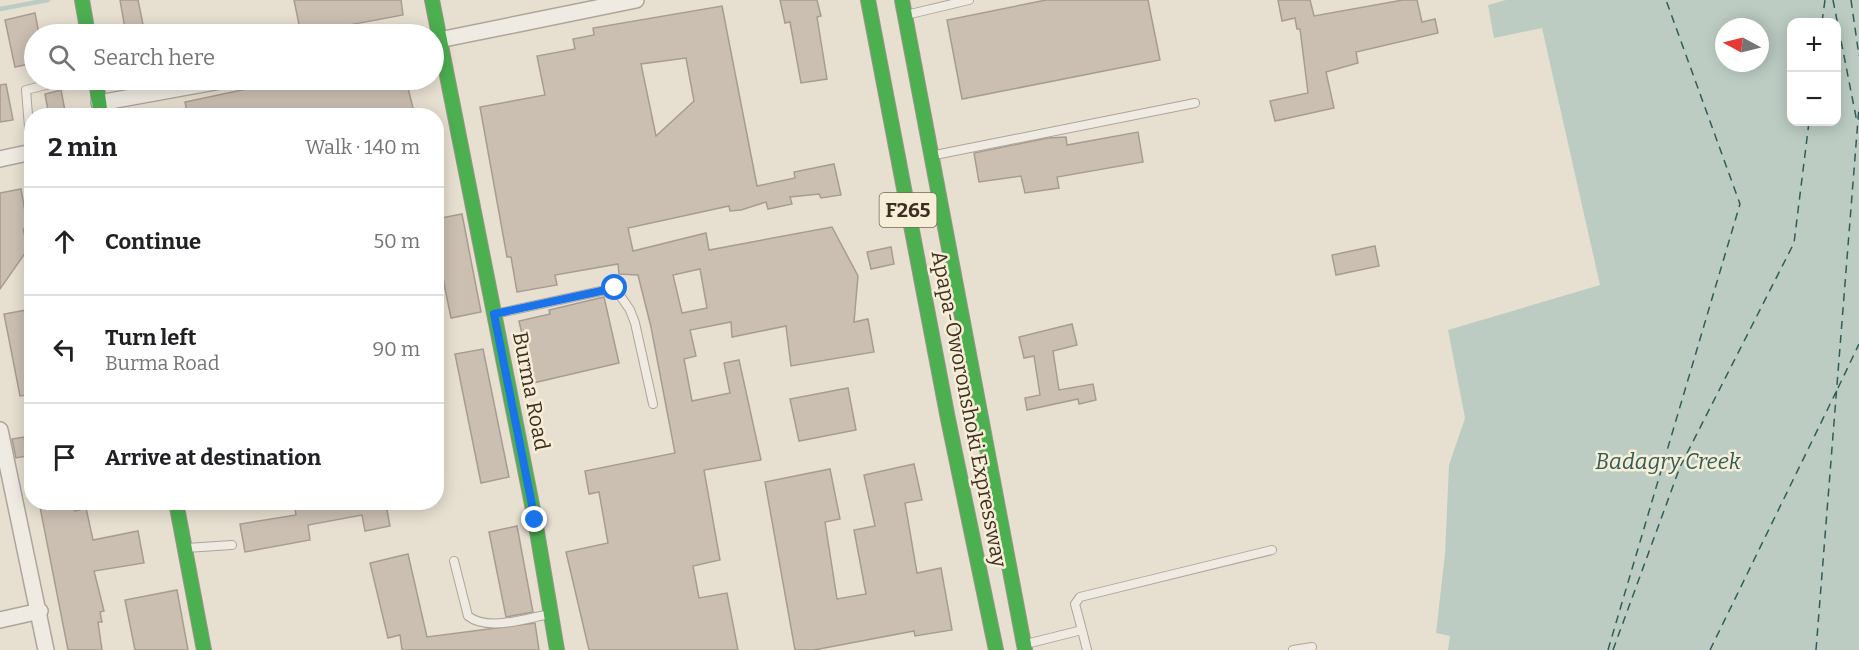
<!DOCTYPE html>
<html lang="en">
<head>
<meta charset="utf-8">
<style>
	:root { --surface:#fff; --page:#f2f2f2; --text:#202124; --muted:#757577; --line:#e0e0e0 }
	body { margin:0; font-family:Bitter,serif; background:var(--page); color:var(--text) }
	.controls { position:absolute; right:18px; top:18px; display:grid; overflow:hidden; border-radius:12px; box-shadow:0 3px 15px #0003 }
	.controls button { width:54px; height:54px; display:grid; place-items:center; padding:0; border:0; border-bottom:2px solid var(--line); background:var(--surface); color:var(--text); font:30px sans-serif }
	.compass { position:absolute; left:1715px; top:18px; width:54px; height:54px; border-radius:50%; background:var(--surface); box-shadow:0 3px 15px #0003; rotate:277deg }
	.stop { position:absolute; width:18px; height:18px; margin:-14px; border:4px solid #1a73e8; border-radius:50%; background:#fff }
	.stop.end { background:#1a73e8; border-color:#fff; box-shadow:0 2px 6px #0008 }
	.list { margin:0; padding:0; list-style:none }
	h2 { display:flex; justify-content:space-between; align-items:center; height:78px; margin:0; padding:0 24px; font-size:26px }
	h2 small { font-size:20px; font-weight:400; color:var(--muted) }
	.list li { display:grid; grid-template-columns:39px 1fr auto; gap:18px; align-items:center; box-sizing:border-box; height:108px; padding:0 24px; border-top:2px solid var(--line) }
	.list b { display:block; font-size:22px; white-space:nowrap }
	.list p { margin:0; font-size:20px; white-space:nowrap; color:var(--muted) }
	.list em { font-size:20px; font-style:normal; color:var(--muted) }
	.icon { flex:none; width:33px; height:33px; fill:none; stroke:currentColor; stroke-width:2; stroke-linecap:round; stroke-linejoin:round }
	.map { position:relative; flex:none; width:1859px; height:650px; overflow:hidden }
	.search { position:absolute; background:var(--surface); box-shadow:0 3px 15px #0003; left:24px; top:24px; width:420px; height:66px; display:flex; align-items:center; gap:15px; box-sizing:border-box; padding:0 21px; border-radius:33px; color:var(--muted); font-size:22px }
	.panel { position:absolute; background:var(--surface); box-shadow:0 3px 15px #0003; left:24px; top:108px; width:420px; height:402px; border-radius:24px }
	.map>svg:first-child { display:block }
</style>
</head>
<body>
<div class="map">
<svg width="1859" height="650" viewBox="0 0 1859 650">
	<rect width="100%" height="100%" fill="#e7e0d1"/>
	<!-- water -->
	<path fill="#bcccc2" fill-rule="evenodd" d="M1506,0H1859V650H1448L1450,636L1436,633L1445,554L1449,465L1465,418L1448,330L1600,285L1542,28L1494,38L1488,5ZM1792,22H1836V122H1792ZM1724,27H1760V63H1724Z"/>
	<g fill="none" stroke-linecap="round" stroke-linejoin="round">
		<!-- stream -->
		<path stroke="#bcccc2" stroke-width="4.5" d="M0,9L48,0"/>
		<!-- ferry -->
		<path stroke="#2f5d5a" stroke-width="1.5" stroke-dasharray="8 6" stroke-linecap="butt" d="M1833,0L1857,122
			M1851,0L1859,56
			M1822,22L1825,0
			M1838,388L1859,344
			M1608,650L1740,204L1666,0
			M1613,650L1680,467L1794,243L1809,122
			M1710,650L1836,392
			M1816,650L1859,107"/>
	</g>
	<!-- building -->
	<path fill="#cbbfb2" stroke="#a89c90" stroke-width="1.5" fill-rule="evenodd" d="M120,0H138L145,34H126Z
		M294,0H401L403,15L301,34Z
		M780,0H817L821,16L817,17L827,79L801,83L790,22L785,23Z
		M1046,0H1148L1160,60L962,99L947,20Z
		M1278,0H1310L1314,16L1403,0H1417L1422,22L1435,19L1438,33L1356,52L1358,63L1326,72L1334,108L1275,121L1270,101L1308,93L1300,29H1297L1295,18L1282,21Z
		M722,6L757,186L795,178L794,172L834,164L841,195L821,198L819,194L790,197L792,204L768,209L766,202L741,210L730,211L729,206L628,228L633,251L706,233L709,250L832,227L858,276L854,322L868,319L874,352L791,366L786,326L732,337L731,322L690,330L696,356L684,359L692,401L730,393L724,363L739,360L761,460L704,470L720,560L693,566L699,598L727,593L738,650H589L566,552L608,543L599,492L589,494L585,471L675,453L651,327L638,275L619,274L618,264L555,275L557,285L517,292L511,257H507L480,107L545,95L537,56L575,49L573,39L594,35L593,28ZM686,58L694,101L656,136L641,64ZM700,269L707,308L682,313L673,275Z
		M35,13L39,34H34V63L15,67L5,20Z
		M289,80H406L415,116H188L185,102Z
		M6,84L13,120L0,122V85Z
		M61,90L66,116H49L45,94Z
		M1138,132L1143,162L1057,177L1059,188L1025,193L1021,176L979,182L974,153L1048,138L1066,137L1067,145Z
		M21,189L28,228L23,229L28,249L0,289V193Z
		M462,214L481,312L451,318L436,244V219Z
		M1375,246L1379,266L1336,275L1332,255Z
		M891,247L894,264L871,269L867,252Z
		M604,297L619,363L533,383L519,321L550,314L549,310Z
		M32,309V394L20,396L4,314Z
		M1072,324L1077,345L1053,351L1059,390L1093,384L1096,400L1079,404L1078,399L1027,410L1025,398L1040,395L1034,356L1024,358L1019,337Z
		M483,349L509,477L481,483L455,354Z
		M848,388L856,430L799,441L790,399Z
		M24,437L27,456L16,458L12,439Z
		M914,464L922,500L905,503L917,573L941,568L952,630L915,636L914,631L814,650H795L765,482L830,469L840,519L825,522L837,599L866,594L854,530L875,526L864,475Z
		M39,502H73L75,511L86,508L93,540L138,531L144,563L94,571L104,611L100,612L102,622H98L102,650H68Z
		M294,502H393V508L387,510L390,526L365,531L362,515L308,525L310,540L245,552L240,524L296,515Z
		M517,526L533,612L506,617L489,532Z
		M408,554L427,637L535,623L539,650H402L400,635L388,638L370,563Z
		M177,590L188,650H135L125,600Z"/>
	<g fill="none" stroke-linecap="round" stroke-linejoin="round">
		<!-- lane casing -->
		<g stroke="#ada599" stroke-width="10">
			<path id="lane" d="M906,15L969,0
				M31,152L26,90L66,80
				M935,155L1195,103
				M495,314L615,288L630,310L635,323L653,404
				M186,548L232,545
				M454,561L468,616C488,632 527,618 550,614
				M1082,630L1087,650
				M1026,644L1082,630L1075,604L1080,597L1272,550
				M1293,650L1312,647"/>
		</g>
		<!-- street casing -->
		<g stroke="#ada599" stroke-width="18">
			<path id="street" d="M434,41L636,0
				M99,103L226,80
				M0,159L32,152
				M0,430L46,650
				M0,620L40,611"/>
		</g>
		<!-- fast casing -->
		<g stroke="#9c958a" stroke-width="16">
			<path id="fast" d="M82,0L88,34
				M432,0L535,520L557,650
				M868,0L948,419L996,650
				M902,0L1025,650
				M96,80L101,116
				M176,502L204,650"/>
		</g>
		<!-- lane -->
		<use href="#lane" stroke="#efebe3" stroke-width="8"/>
		<!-- street -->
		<use href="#street" stroke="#efebe3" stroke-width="15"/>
		<!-- fast -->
		<use href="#fast" stroke="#4caf50" stroke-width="14"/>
	</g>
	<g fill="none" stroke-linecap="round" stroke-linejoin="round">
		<!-- route -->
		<path stroke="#1a73e8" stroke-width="8" d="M535,520L494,314L615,288"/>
	</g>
	<g text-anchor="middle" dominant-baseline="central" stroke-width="5" stroke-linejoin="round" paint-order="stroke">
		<!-- shield labels -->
		<rect fill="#f7eed8" stroke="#756857" stroke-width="1.5" x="879.5" y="193" width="57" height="34" rx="4.5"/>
		<g font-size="20" font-weight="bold" fill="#3d2e20">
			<text x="908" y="210">F265</text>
		</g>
		<!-- street labels -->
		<g font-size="21" fill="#3d2e20" stroke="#f7eed8">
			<text transform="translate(531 391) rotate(79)">Burma Road</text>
			<text transform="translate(969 409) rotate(79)">Apapa-Oworonshoki Expressway</text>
		</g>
		<!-- water labels -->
		<g font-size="22" font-style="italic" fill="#2f5d5a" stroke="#f7eed8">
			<text x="1668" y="461">Badagry Creek</text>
		</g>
	</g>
</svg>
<div class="controls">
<button>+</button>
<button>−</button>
</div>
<svg class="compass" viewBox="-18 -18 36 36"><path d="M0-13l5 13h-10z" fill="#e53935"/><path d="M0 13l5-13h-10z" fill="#757577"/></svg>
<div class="stop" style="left:615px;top:288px"></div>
<div class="stop end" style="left:535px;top:520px"></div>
<div class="search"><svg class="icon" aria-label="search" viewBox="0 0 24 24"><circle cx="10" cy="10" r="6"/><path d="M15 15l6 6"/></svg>Search here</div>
<section class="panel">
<h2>2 min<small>Walk · 140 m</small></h2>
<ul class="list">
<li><svg class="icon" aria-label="ahead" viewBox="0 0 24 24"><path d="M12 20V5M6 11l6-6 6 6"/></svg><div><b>Continue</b></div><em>50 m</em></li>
<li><svg class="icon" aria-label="left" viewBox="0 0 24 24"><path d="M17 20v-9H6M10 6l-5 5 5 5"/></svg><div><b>Turn left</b><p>Burma Road</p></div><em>90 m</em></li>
<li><svg class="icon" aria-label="arrive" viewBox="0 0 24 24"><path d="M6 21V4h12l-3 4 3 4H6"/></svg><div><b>Arrive at destination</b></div></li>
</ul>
</section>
</div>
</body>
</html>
